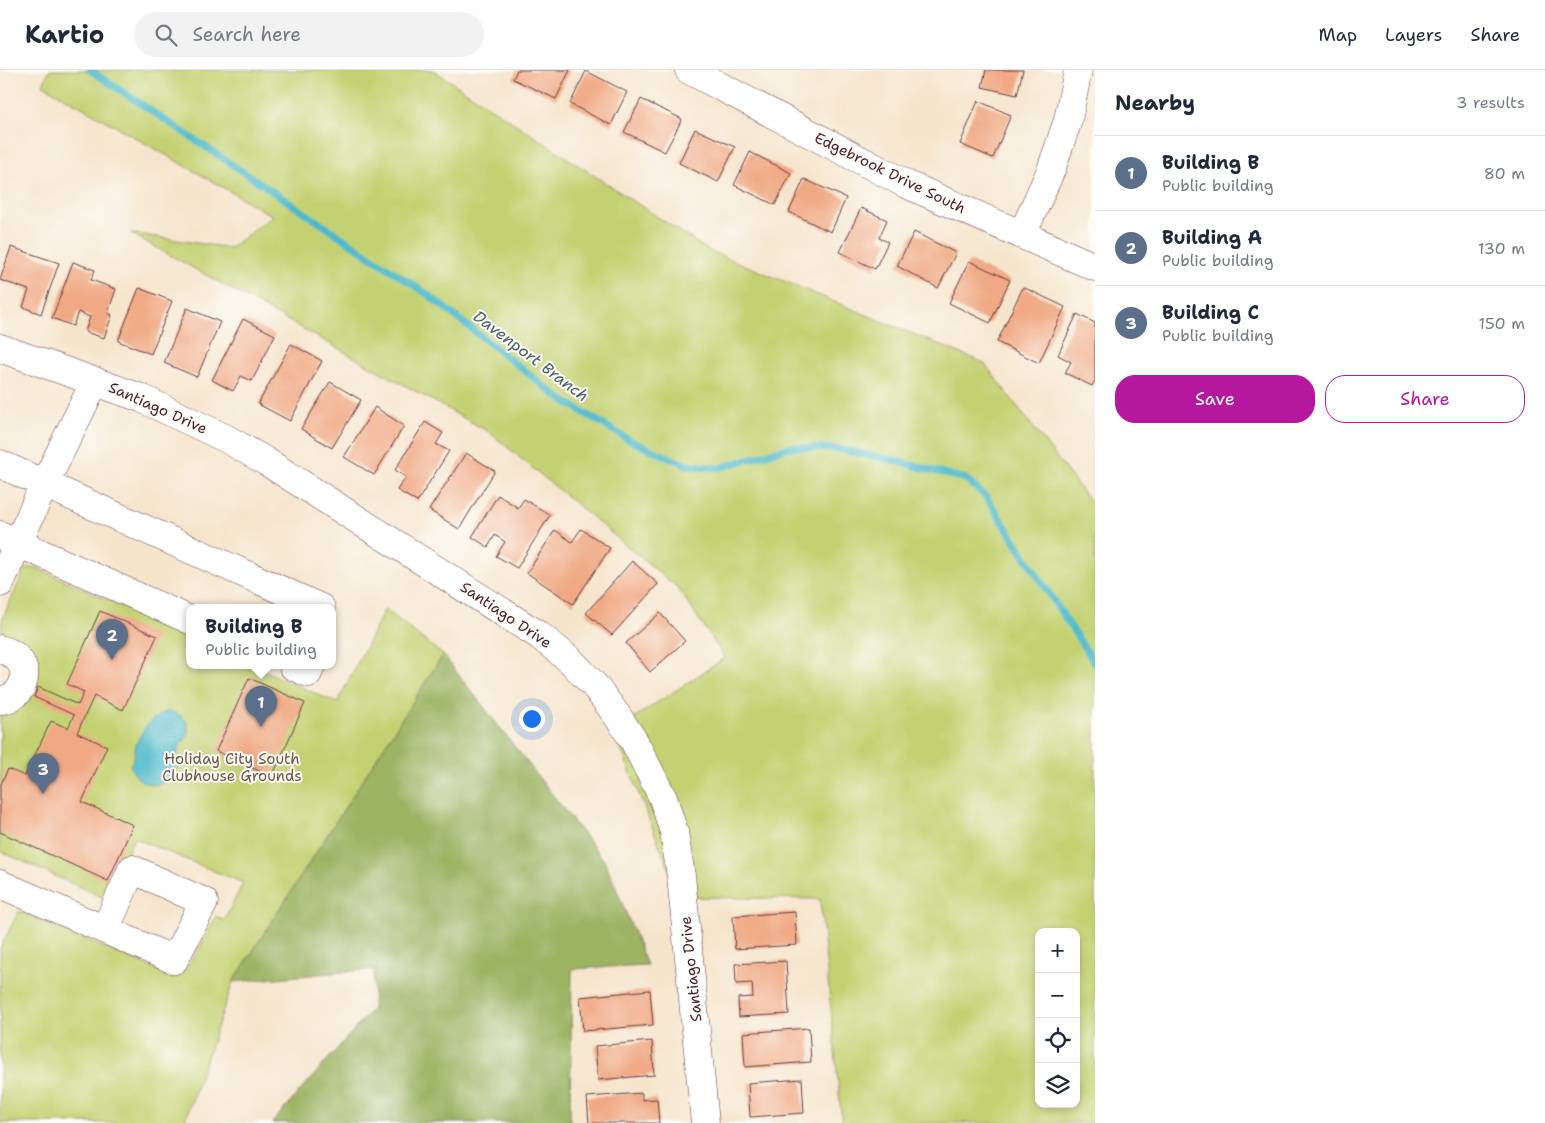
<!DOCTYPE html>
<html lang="en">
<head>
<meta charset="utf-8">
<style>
	:root { --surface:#fff; --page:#f2f2f3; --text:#1f2937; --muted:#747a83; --line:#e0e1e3; --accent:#b5179e }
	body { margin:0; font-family:"Shantell Sans",sans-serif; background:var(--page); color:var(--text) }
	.controls { position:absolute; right:15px; bottom:15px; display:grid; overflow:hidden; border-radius:10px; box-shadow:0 2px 8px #0003 }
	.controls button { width:45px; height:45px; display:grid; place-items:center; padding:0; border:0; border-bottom:1px solid var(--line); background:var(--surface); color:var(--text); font:25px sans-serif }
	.you { position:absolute; left:531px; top:648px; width:18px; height:18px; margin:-12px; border:4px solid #fff; border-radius:50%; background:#1a73e8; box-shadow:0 0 0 8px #1a73e833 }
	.badge { display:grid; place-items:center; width:32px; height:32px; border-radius:50%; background:var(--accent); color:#fff; font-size:16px; font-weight:700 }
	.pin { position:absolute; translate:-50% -41px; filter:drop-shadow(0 1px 2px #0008) }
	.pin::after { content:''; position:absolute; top:26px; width:18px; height:15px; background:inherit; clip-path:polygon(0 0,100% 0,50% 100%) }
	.popup { position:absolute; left:186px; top:534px; width:150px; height:65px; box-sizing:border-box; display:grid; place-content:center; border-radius:10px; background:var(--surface); filter:drop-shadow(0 1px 4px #0005); font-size:16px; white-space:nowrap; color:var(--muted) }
	.popup b { font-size:19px; color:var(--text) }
	.popup::after { content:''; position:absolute; left:50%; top:100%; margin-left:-10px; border:10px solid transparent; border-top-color:var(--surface) }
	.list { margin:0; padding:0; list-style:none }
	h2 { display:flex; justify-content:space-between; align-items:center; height:65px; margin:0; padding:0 20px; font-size:21px }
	h2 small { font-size:16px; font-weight:400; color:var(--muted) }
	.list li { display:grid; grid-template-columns:32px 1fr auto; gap:15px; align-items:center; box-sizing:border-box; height:75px; padding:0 20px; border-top:1px solid var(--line) }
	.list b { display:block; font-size:19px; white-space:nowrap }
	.list p { margin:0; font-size:16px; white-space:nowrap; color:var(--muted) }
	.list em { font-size:16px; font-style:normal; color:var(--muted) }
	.actions { display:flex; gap:10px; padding:15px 20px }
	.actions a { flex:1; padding:11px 0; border:1px solid var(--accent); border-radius:20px; text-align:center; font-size:18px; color:var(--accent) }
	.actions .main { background:var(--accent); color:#fff }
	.icon { flex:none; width:28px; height:28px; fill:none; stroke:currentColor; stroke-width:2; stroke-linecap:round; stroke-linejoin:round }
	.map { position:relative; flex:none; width:1095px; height:1053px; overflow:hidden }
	header { display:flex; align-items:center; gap:30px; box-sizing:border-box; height:70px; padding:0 25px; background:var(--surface); border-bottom:1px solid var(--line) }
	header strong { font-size:24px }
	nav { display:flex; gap:28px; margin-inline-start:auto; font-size:18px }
	.search { width:350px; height:45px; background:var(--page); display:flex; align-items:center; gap:12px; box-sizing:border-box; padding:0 18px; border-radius:28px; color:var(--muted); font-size:19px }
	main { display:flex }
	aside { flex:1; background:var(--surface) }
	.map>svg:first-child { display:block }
</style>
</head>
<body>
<header>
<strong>Kartio</strong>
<div class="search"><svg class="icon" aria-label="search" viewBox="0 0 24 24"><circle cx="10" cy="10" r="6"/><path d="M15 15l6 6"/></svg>Search here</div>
<nav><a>Map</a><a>Layers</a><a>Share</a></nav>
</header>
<main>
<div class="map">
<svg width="1095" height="1053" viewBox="0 0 1095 1053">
	<rect width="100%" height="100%" fill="#fdfcf7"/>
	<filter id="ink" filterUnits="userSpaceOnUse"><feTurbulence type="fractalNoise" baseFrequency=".02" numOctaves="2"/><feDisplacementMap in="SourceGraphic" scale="10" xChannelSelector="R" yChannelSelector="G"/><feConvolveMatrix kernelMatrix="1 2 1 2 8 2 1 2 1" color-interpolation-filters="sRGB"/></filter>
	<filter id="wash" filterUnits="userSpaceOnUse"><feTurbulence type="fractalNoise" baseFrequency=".0096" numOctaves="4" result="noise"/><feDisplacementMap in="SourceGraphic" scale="20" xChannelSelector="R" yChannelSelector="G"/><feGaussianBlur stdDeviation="1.12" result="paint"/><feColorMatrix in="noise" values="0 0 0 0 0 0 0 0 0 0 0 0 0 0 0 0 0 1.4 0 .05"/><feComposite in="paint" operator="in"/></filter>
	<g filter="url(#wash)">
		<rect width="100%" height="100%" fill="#f6e5cd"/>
		<!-- green -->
		<path fill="#c4d172" stroke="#87784e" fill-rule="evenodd" d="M49,0H433L708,180L984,293L1095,438V1053H842L820,829L680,827L614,661L725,588L678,518L489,362L130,163L230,178L273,146L43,15ZM1039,862H1076V1034H1039Z
			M35,497L190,567V596H254L337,633L385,539L443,585L233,912L184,1053H0V878L19,841L162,902C165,903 170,905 174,905C190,903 208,860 216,846L224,851L243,813L134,768L106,829L0,781V645C19,644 28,634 35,618L1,558L3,547L25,499Z"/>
		<!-- forest -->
		<path fill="#9bb364" stroke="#726948" d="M443,585L606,793L647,895L572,899L570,1053H272L373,938L374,899L233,912Z"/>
		<!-- water -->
		<path fill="#4db9ca" stroke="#4c6c7a" d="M170,641C182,644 192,654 187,666C185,671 180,674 179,679C176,685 178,692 177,698C174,710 161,717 149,714C141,712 133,705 131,697C130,691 132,694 133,690C135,685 134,680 136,675C141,661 154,643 170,641Z"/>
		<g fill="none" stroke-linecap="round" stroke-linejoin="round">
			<!-- stream -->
			<path stroke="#4db9ca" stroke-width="7" d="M90,0L427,224L558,327L631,371L687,395L719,398L790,377L839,379L892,390L966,409L987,428L1095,594"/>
		</g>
		<g id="blocks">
			<!-- building -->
			<path fill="#f0a984" d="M517,0H570L556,29L513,9Z
				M986,0H1023L1017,25L982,17Z
				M586,1L627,22L611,55L570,34Z
				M641,29L682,49L665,82L624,62Z
				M978,31L1011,45L993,88L960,74Z
				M695,59L735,77L718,112L679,93Z
				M750,82L791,103L775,135L734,115Z
				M804,109L846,128L831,162L789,142Z
				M861,138L887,150L879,168L888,172L875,199L840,182Z
				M914,162L956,183L938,218L897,196Z
				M11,177L59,193L41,244L23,237L29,220L0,210Z
				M969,191L1010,210L990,253L949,233Z
				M73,192L95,200L91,210L116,219L108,243L112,245L104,268L85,262L90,247L78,242L73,256L52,248Z
				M1023,217L1065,237L1039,293L997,272Z
				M139,218L172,231L151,284L118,271Z
				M187,238L220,252L197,307L164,293Z
				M1077,244L1095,253V311L1092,316L1065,303L1071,292L1058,285Z
				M243,249L275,265L252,311L241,306L233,321L212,310Z
				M291,274L322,291L290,351L258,334Z
				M330,312L361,330L332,378L301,359Z
				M375,337L404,356L374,405L344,387Z
				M425,352L443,363L436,374L449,381L417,432L397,420L406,407L395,400Z
				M466,383L495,401L459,459L429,440Z
				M498,425L518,438L524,429L550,445L517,498L496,486L505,472L495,465L488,477L472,467Z
				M581,459L610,478L573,534L527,503L555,460L572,472Z
				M632,491L658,514L612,565L586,543Z
				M100,541L157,566L123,640L94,626L77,663L107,676L82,732L133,755L108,811L0,762V716L8,699L25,706L51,651L68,658L74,645L34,627L38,617L78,635L84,622L67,614Z
				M660,543L685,571L650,602L626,573Z
				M249,608L305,633L272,707L216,681Z
				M795,842L797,875L735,879L733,846Z
				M786,891L789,944L739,947L738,928L753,927L752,913L736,914L735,894Z
				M650,920L653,955L583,961L580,927Z
				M809,958L811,992L745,997L743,963Z
				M652,971L654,1005L598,1010L595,976Z
				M802,1009L804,1043L750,1047L748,1013Z
				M642,1023V1030L657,1029L659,1053H589L587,1027Z"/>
		</g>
	</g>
	<g filter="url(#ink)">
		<use href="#blocks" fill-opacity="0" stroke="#643d43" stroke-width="1"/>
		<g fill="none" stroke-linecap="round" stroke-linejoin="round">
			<!-- minor casing -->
			<g stroke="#643d43" stroke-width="29">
				<path id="minor" d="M689,0L906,114L1095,197
					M1022,165L1051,100L1068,50L1078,0
					M0,278L141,328L227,369L267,392L540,566L570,590L594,615L616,644L634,671L663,728L674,762L681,806L705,1053
					M0,394L321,538
					M0,465L190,550
					M0,513L45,413L95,311
					M0,579C6,581 13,583 18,589C32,605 21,629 0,630
					M293,596L308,603L311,596
					M0,814L174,890L204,832L132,799L105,860"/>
			</g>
			<!-- minor -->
			<use href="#minor" stroke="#fff" stroke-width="28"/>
		</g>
	</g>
	<g text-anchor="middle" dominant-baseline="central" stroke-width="4" stroke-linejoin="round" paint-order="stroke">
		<!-- street labels -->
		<g font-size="15" fill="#4a1f2b" stroke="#fdfcf7">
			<text transform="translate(890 103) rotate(26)">Edgebrook Drive South</text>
			<text transform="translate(158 338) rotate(24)">Santiago Drive</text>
			<text transform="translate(506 545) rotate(34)">Santiago Drive</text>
			<text transform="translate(691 899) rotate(-96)">Santiago Drive</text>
		</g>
		<!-- park labels -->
		<g font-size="15" fill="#6f5440" stroke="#fdfcf7">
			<text x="232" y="689">Holiday City South<tspan x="232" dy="17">Clubhouse Grounds</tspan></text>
		</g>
		<!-- water labels -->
		<g font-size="16" font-style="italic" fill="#4b5d6b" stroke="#fdfcf7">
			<text transform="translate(531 286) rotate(37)">Davenport Branch</text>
		</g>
	</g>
</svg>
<div class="controls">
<button>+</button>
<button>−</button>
<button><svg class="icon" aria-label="locate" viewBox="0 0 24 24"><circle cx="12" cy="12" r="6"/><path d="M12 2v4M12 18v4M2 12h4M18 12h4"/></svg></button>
<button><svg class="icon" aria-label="layers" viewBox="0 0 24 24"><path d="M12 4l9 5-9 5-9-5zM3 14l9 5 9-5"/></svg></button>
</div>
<div class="you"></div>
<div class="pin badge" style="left:261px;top:657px;background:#5c6f8a">1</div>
<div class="popup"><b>Building B</b>Public building</div>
<div class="pin badge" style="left:112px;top:590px;background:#5c6f8a">2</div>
<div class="pin badge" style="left:43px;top:724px;background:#5c6f8a">3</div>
</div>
<aside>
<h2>Nearby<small>3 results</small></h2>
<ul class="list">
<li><span class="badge" style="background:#5c6f8a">1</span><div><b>Building B</b><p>Public building</p></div><em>80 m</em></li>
<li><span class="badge" style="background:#5c6f8a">2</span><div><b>Building A</b><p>Public building</p></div><em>130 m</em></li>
<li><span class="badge" style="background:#5c6f8a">3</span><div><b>Building C</b><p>Public building</p></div><em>150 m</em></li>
</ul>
<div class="actions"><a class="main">Save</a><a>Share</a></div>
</aside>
</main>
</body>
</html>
